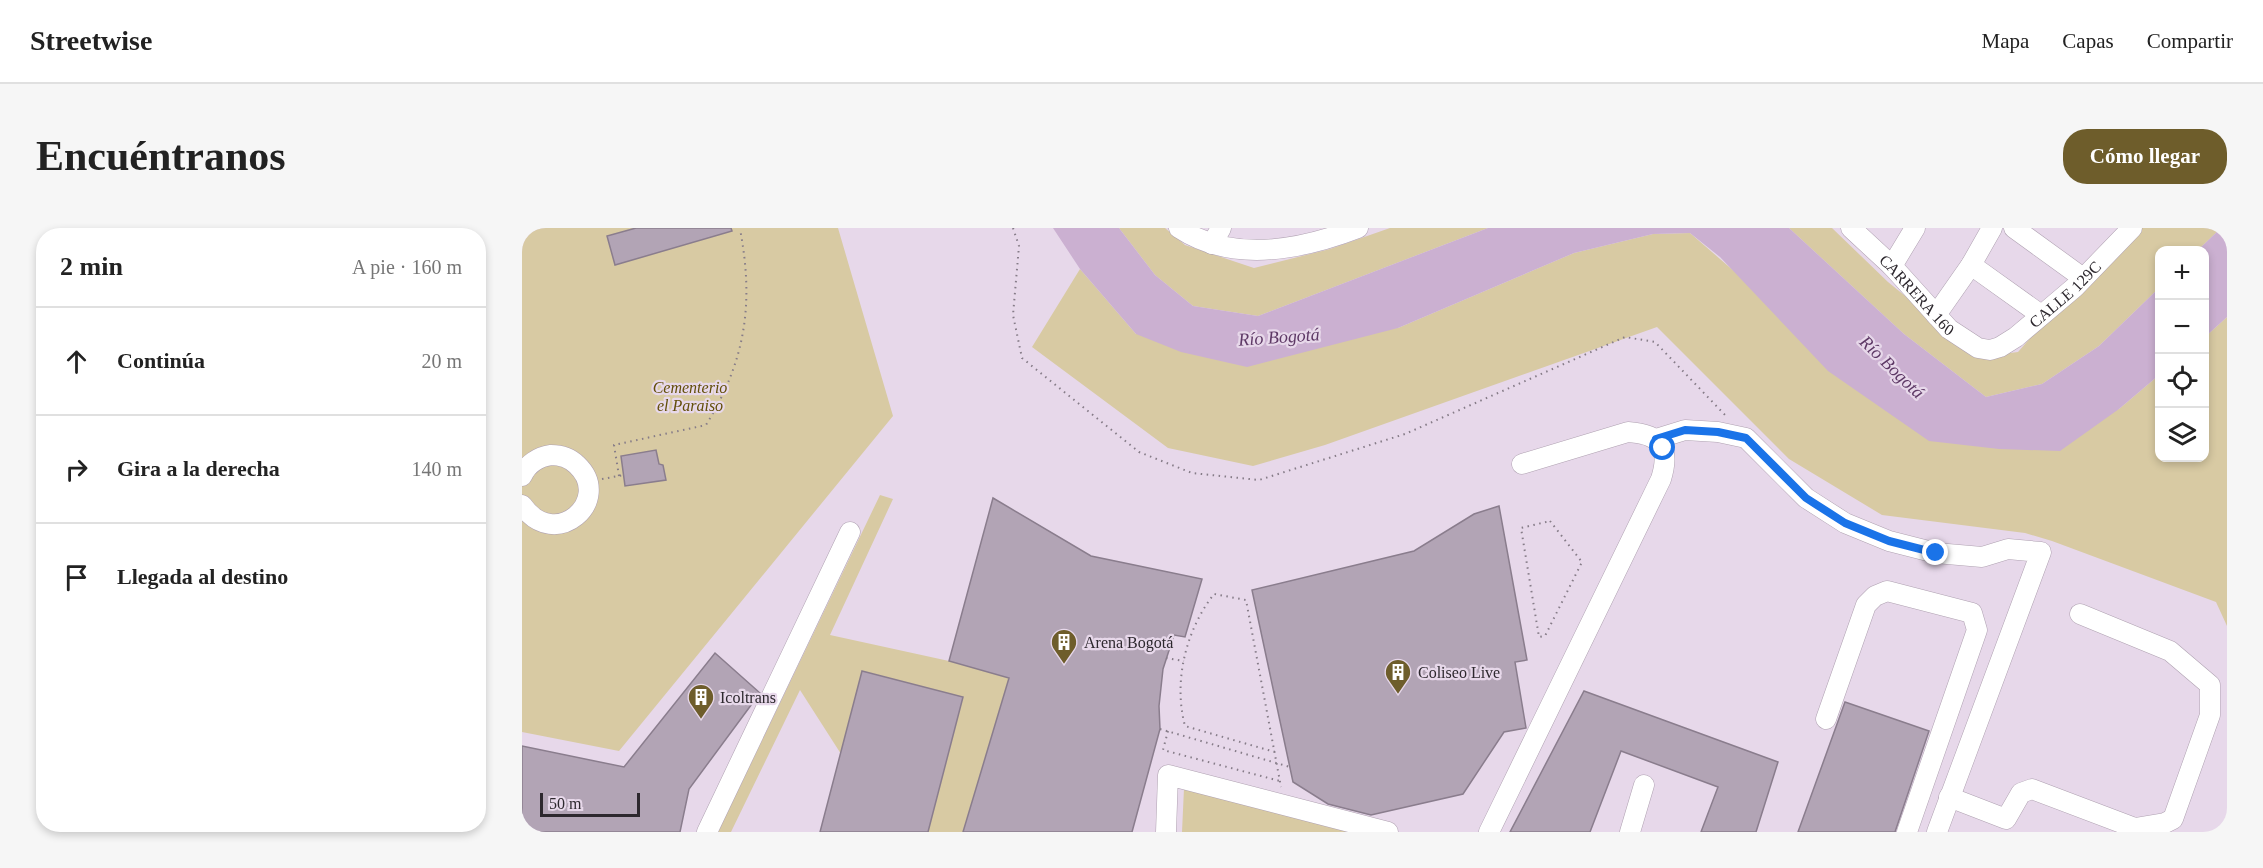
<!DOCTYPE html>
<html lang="es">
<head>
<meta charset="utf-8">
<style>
	:root { --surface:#fff; --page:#f6f6f6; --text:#222; --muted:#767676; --line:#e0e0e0; --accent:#6e5d2b }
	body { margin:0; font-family:"Times New Roman",serif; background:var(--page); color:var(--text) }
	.controls { position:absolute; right:18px; top:18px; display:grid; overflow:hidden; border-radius:12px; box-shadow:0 3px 9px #0003 }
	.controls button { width:54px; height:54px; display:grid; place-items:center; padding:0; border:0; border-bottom:2px solid var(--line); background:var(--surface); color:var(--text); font:30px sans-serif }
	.scale { position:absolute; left:18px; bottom:15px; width:100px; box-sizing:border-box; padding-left:6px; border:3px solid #2d282e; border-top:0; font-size:16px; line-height:21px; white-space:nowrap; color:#2d282e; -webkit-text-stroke:4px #e7d8ea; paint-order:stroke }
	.stop { position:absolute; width:18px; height:18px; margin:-14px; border:4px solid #1a73e8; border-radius:50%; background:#fff }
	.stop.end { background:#1a73e8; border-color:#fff; box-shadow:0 2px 6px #0008 }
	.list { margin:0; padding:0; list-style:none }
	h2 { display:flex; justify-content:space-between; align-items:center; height:78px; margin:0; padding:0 24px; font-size:26px }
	h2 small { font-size:20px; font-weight:400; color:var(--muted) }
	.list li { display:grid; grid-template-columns:39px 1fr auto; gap:18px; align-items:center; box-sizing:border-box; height:108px; padding:0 24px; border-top:2px solid var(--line) }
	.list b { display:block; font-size:22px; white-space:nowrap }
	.list em { font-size:20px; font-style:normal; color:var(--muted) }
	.icon { flex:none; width:33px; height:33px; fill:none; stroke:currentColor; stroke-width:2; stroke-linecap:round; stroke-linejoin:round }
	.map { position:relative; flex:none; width:1705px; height:604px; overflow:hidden; border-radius:24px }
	header { display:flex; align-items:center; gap:36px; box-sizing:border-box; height:84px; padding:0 30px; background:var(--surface); border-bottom:2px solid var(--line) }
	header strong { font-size:28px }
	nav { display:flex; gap:33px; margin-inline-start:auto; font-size:21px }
	.intro { display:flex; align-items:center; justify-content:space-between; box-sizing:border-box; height:144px; padding:0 36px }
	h1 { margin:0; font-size:42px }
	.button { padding:15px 27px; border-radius:24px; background:var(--accent); color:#fff; font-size:21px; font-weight:700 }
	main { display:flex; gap:36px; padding:0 36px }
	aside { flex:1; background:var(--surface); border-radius:24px; box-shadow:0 3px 9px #0003 }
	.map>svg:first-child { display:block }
</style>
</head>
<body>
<header>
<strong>Streetwise</strong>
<nav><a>Mapa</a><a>Capas</a><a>Compartir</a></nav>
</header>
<div class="intro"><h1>Encuéntranos</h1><a class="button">Cómo llegar</a></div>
<main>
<aside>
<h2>2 min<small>A pie · 160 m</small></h2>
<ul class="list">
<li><svg class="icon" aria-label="ahead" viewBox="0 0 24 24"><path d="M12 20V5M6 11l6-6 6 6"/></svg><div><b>Continúa</b></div><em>20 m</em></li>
<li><svg class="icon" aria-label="right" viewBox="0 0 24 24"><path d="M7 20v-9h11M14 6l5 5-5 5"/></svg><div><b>Gira a la derecha</b></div><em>140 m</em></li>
<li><svg class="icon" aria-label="arrive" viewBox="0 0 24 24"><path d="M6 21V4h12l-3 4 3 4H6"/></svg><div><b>Llegada al destino</b></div></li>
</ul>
</aside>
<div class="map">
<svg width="1705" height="604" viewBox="0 0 1705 604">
	<rect width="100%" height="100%" fill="#e7d8ea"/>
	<!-- green -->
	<path fill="#d8caa3" d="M0,0H316L371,188L97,523L0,504Z
		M597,0H643L663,17L732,40L808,21L868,0H966L736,88L671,78L633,47Z
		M1267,0H1310L1366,54L1458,129L1496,124L1605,0H1699L1676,22H1638L1637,60L1577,118L1520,156L1464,169L1382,106Z
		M1168,5L1407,212L1597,181L1637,147L1638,230H1682L1683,109L1705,89V398L1694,374L1530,313L1503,305L1360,287L1267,231L1135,99L803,217L731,238L646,220L510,119L558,41L614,106L876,100L1052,25L1131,6Z
		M358,267L371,271L308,407L427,433L487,450L441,604H406L441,469L341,443L319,526L278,462L209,604H196Z
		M662,560L841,604H660Z"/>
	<!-- water -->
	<path fill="#cbb0d1" d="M531,0H597L633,47L671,78L736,88L966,0H1267L1382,106L1464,169L1520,156L1577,118L1637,60V147L1597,181L1538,223L1477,221L1407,213L1306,143L1198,29L1168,5L1131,6L1052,25L876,100L725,139L659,124L614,106L558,41Z
		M1699,0H1705V89L1683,109L1682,22H1676Z"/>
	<!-- building -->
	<path fill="#b2a4b5" stroke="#8a7d8d" stroke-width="1.5" d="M114,0H209L210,3L93,37L85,8Z
		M134,222L137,236L141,237L144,252L103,258L99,228Z
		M471,270L569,328L680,351L663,409L652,407L641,441L637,478L638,501L610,604H441L487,450L427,433Z
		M977,278L1005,432L993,434L1004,500L982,504L941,566L849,587L806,576L771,554L730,362L892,323L952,286Z
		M193,425L238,465L167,561L158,604H0V518L102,539Z
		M340,443L441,469L406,604H298Z
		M1062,463L1256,534L1234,604H1179L1196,559L1099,523L1068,604H988Z
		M1323,474L1407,503L1373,604H1276Z"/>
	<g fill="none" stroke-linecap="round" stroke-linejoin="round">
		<!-- minor casing -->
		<g stroke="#afa1b1" stroke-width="21">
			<g id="minor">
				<path d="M657,0C711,36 779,22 836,0"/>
				<path id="s1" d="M1329,0L1370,38L1427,101L1456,120L1468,122L1478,119L1494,109L1553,59L1610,0"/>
				<path d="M1492,0L1561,50"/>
				<path d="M690,16L699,0"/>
				<path d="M1449,37L1519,87"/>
				<path d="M1370,38L1393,0"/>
				<path d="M1414,87L1449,37L1470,0"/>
				<path d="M1134,211L1163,202L1196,204L1224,210L1284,270L1323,295L1367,313L1414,325L1460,329L1486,321L1519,324L1415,604"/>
				<path d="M0,248C5,236 16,229 29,227C38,227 48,230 55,237C92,272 33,325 0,277"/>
				<path d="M1304,491L1344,377L1353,368L1365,363L1450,385L1455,402L1385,604"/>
				<path d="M1427,569L1484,591L1499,565L1510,561L1613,600L1643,595L1651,591L1688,487V457L1648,423L1558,386"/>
				<path d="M185,604L328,304"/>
				<path d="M644,604L646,547L866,604"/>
				<path d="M967,604L1139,251C1149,219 1138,206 1106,204L1000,236"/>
				<path d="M1108,604L1122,557"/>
			</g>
		</g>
		<!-- path -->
		<path stroke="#867c88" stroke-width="2" stroke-dasharray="1.5 4.5" stroke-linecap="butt" d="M491,0L497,18L491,87L500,130L617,224L670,245L737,252L883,206L1103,109L1133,114L1204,188
			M97,248L92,217L184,197C224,132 232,75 218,1
			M80,251L102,247
			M1028,293L1060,334L1023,408L1017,409L999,300Z
			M644,430L662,433
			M646,503L641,522L758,553
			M753,524L663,498C651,453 664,402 692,366L724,372L759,559"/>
		<!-- minor -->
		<use href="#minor" stroke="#fff" stroke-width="20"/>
		<!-- path-bridge -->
		<path stroke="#867c88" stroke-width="2" stroke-dasharray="1.5 4.5" stroke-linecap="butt" d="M638,501L768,539"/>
	</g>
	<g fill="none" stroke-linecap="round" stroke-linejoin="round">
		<!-- route -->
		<path stroke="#1a73e8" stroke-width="8" d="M1141,220L1134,211L1163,202L1196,204L1224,210L1284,270L1323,295L1367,313L1414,325"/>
	</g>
	<!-- icons -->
	<defs>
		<g id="building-pin" transform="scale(1.35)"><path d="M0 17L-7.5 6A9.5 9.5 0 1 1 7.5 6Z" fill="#6e5d2b" stroke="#e7d8ea"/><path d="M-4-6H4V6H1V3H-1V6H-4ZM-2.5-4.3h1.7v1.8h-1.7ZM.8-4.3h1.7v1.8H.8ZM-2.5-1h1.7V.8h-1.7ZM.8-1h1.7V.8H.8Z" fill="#fff"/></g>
	</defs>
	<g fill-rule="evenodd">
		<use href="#building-pin" x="542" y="414"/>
		<use href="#building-pin" x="876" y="444"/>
		<use href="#building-pin" x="179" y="469"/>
	</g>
	<g text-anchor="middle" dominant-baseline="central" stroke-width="4.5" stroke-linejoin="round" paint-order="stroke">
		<!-- street labels -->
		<g font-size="16" fill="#2d282e" stroke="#e7d8ea">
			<text stroke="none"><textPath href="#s1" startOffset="282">CALLE 129C</textPath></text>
			<text stroke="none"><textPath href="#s1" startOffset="94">CARRERA 160</textPath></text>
		</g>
		<!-- park labels -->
		<g font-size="16" font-style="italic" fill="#624e08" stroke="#e7d8ea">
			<text x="168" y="159">Cementerio<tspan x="168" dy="18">el Paraiso</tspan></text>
		</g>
		<!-- poi labels -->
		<g font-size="16" fill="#2d282e" stroke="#e7d8ea" text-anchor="start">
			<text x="562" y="414">Arena Bogotá</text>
			<text x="896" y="444">Coliseo Live</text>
			<text x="198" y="469">Icoltrans</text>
		</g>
		<!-- water labels -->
		<g font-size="18" font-style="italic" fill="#5e3966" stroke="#e7d8ea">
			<text transform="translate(757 109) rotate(-4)">Río Bogotá</text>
			<text transform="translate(1370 139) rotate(44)">Río Bogotá</text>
		</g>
	</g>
</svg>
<div class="controls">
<button>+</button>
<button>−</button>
<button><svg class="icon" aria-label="locate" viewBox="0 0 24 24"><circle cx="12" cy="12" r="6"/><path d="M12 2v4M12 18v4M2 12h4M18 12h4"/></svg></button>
<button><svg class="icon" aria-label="layers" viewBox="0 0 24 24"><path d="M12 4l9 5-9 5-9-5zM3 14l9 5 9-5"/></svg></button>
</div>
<div class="scale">50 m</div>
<div class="stop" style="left:1141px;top:220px"></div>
<div class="stop end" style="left:1414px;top:325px"></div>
</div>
</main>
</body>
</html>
